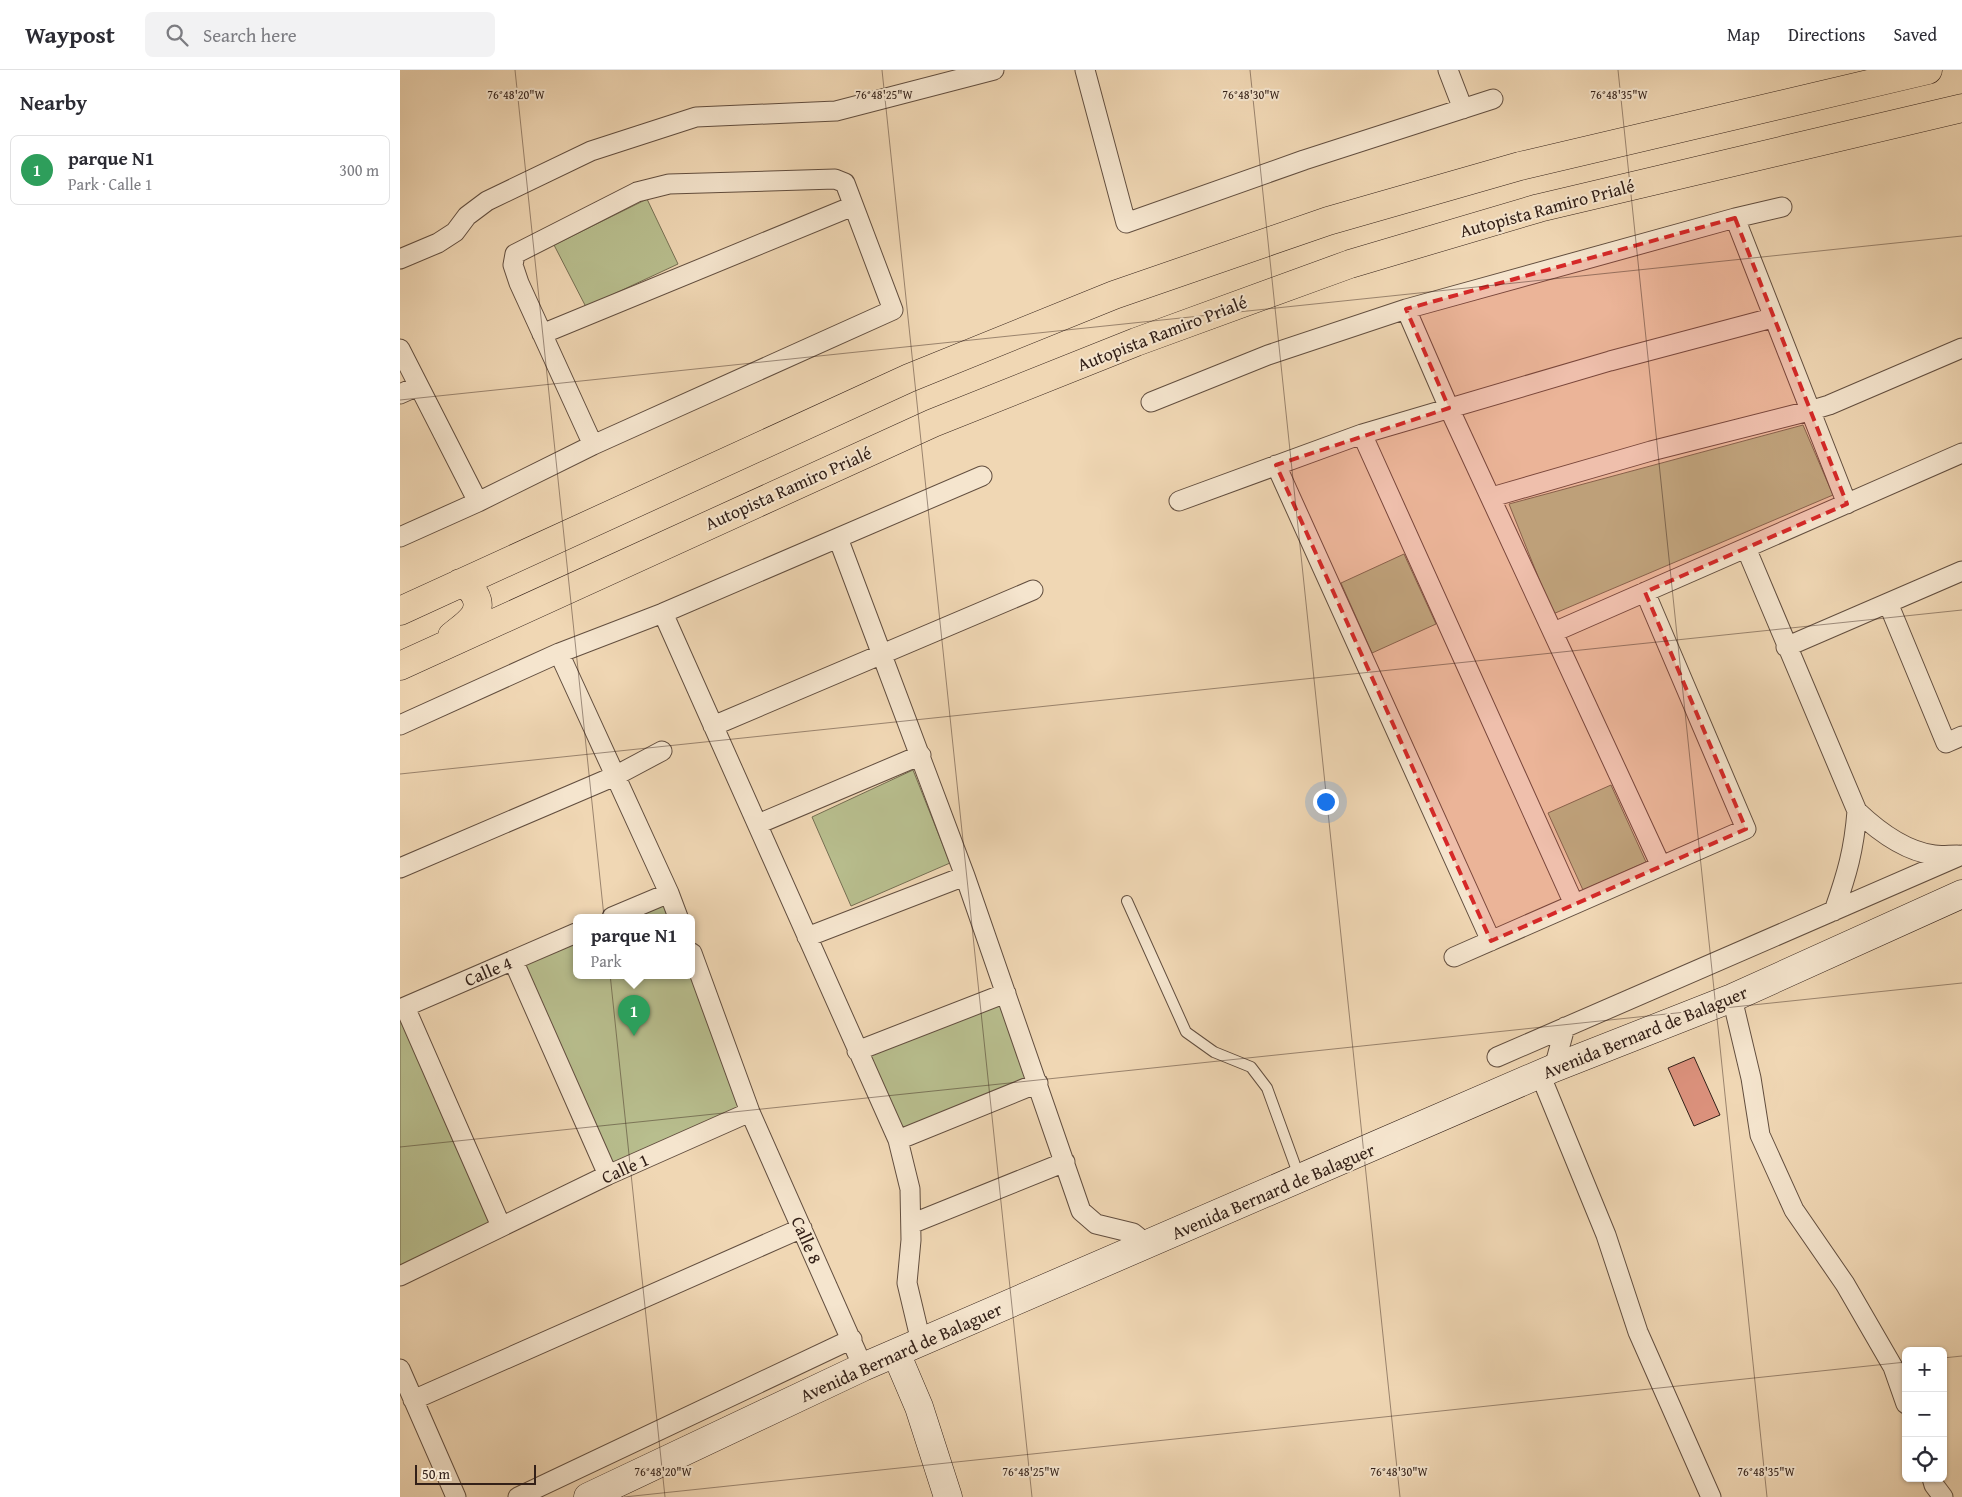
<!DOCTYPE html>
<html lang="en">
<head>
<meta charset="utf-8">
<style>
	:root { --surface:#fff; --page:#f2f2f3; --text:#2b2b33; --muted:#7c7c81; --line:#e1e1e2; --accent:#db2777 }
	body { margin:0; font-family:"Gentium Book Plus",serif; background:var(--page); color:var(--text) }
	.controls { position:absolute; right:15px; bottom:15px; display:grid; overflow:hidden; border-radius:8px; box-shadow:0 1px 4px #0004 }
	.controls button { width:45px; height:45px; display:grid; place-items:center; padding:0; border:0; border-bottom:1px solid var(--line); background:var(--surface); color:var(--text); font:25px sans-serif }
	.scale { position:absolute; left:15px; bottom:12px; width:121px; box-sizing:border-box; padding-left:5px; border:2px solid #332018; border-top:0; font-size:14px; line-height:18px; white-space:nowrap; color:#332018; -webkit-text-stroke:4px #f5e5ce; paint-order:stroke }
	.you { position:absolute; left:925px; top:731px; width:18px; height:18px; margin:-12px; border:4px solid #fff; border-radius:50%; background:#1a73e8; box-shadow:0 0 0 8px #1a73e833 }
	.badge { display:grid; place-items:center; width:32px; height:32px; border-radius:50%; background:var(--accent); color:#fff; font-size:16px; font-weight:700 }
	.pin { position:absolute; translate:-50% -41px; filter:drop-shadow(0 1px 2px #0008) }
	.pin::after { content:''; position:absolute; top:26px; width:18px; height:15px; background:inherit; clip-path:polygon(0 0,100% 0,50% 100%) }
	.popup { position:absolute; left:173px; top:844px; width:122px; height:65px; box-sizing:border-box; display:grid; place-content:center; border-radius:8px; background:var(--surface); filter:drop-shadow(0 1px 4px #0005); font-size:16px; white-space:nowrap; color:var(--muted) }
	.popup b { font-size:19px; color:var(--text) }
	.popup::after { content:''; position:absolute; left:50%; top:100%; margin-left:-10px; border:10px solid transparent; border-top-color:var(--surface) }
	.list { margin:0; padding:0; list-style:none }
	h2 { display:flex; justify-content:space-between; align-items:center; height:65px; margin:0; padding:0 20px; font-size:21px }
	h2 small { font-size:16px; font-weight:400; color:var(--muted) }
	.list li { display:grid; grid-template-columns:32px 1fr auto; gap:15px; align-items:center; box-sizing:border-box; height:70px; margin:0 10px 10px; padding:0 10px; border:1px solid var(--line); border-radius:8px }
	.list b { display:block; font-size:19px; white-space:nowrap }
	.list p { margin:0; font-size:16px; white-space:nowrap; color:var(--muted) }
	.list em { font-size:16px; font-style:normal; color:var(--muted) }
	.icon { flex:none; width:28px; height:28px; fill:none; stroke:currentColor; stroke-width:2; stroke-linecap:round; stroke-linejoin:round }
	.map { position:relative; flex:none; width:1562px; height:1427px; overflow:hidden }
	header { display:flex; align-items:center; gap:30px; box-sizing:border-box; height:70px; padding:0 25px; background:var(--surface); border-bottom:1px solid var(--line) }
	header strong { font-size:24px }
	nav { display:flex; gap:28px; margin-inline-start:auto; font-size:18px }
	.search { width:350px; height:45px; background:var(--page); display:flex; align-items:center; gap:12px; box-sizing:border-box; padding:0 18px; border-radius:8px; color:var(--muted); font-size:19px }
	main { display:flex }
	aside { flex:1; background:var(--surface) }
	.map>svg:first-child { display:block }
</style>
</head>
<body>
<header>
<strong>Waypost</strong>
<div class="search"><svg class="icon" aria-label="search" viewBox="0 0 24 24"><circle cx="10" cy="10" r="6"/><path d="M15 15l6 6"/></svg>Search here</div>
<nav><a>Map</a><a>Directions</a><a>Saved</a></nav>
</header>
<main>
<aside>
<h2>Nearby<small></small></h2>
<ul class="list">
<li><span class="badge" style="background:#2e9e5b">1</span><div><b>parque N1</b><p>Park · Calle 1</p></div><em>300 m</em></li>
</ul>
</aside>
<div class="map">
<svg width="1562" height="1427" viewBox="0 0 1562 1427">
	<rect width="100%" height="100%" fill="#f0d7b4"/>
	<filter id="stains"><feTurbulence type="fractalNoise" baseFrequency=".004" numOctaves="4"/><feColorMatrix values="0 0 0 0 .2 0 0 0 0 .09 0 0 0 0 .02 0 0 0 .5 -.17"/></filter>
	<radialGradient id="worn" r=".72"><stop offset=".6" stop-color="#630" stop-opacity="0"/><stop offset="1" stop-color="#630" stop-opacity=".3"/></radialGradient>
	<!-- green -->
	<path fill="#b8be8e" stroke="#766f53" d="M247,129L278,194L186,237L154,175Z
		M1403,355L1433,425L1153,544L1109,434Z
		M1004,484L1036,554L972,583L941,513Z
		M513,700L550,793L451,836L412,747Z
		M1211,715L1246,792L1183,820L1148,743Z
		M265,833L270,847H232Z
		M176,872V905H292L341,1036L210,1094L122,896Z
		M602,932L628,1009L502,1058L467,982Z
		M0,948L90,1153L0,1197Z"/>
	<!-- building -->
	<path fill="#db917c" stroke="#332018" d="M1294,987L1320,1045L1294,1056L1268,998Z"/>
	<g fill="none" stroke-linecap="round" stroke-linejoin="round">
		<!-- lane casing -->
		<g stroke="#624e3f" stroke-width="12">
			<path id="lane" d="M727,831L786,962L814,982L851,997L867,1018L899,1106"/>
		</g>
		<!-- street casing -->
		<g stroke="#624e3f" stroke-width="21">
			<path id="street" d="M685,0L726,153L904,90L1093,29
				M1048,0L1063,39
				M1335,148L1447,434
				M0,189L38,173L55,162L67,146L87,131L191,81L296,47L436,41L594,0
				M1006,239L1049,338L1261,796
				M142,264L453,136
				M0,279L78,432
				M0,324L18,316
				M751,332L868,285L1006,239L1335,148L1382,137
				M962,364L1174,834
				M876,395L1091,871
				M1092,427L1251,381L1409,341L1429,335L1562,278
				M779,431L962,364L1210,291L1372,248
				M0,467L78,432L193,375L493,240L445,113L435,109L269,114L237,122L115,184L113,195L119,213L193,375
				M438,468L565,806L681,1141L696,1154L733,1163L748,1175
				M1346,478L1457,741C1478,761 1504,781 1534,785C1541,786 1549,785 1557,785
				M1488,533L1546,673L1562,666
				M263,543L498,1070L510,1119L511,1170L507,1213L521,1272
				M1154,562L1562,383
				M1386,577L1562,501
				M159,583L269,823L278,847
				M0,655L159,583L263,543L582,406
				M313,656L633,520
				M358,754L521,685
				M0,798L215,706L262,681
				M1434,841C1447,804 1454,780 1457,741
				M212,847L269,823
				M407,867L565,806
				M292,883L350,1042L463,1297
				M1054,887L1346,759L1245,522
				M113,890L208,1105
				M1332,928L1351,1008L1360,1065L1394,1140L1445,1214L1493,1297L1506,1334
				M5,937L101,1156
				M0,939L176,863
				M457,981L606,923
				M1097,987L1562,785
				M1154,998L1165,957
				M1140,1004L1206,1165L1238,1262L1311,1427
				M498,1070L638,1013
				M511,1154L665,1092
				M0,1206L208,1105L350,1042
				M0,1299L56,1427
				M13,1330L402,1158
				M1532,1408L1534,1415L1543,1427
				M118,1427L452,1269"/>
		</g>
		<!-- secondary casing -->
		<g stroke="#332018" stroke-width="29">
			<path id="secondary" d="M496,1283L519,1337L548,1427
				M188,1427L463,1297L1154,998L1332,928L1562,824"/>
		</g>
		<!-- highway casing -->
		<g stroke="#332018" stroke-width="29">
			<path id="highway" d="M0,541L509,308L714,225L928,151L1120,96L1528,0
				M52,566C65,555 85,544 75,525C72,519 67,515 60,513
				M0,596L533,353L736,272L950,194L1139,138L1562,38"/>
		</g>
		<!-- lane -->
		<use href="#lane" stroke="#f5e5ce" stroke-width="10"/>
		<!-- street -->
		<use href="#street" stroke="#f5e5ce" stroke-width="19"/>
		<!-- secondary -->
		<use href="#secondary" stroke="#f5e5ce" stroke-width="28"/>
		<!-- highway -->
		<use href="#highway" stroke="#f0d7b4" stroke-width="28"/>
	</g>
	<!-- marked area -->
	<path fill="#d62828" fill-opacity="0.2" stroke="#d62828" stroke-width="4" stroke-dasharray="10 6" stroke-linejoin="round" d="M1335,148L1447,434L1245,522L1346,759L1091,871L876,395L1049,338L1006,239Z"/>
	<!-- ticks -->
	<path fill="none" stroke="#332018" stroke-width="1" stroke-opacity="0.45" d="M115,0L265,1427M482,0L632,1427M850,0L1000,1427M1218,0L1367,1427M0,330L1562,166M0,704L1562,540M0,1077L1562,913M1543,1288L1562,1286M224,1427L1506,1292"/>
	<g text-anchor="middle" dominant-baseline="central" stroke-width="4" stroke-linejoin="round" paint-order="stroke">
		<!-- street labels -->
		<g font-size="18" fill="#332018" stroke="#f5e5ce">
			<text transform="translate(1147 138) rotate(-15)">Autopista Ramiro Prialé</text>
			<text transform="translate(762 263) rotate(-21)">Autopista Ramiro Prialé</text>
			<text transform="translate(388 418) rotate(-24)">Autopista Ramiro Prialé</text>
			<text transform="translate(88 901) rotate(-23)">Calle 4</text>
			<text transform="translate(1245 962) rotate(-22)">Avenida Bernard de Balaguer</text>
			<text transform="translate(225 1098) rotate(-24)">Calle 1</text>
			<text transform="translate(873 1121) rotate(-23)">Avenida Bernard de Balaguer</text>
			<text transform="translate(407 1170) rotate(66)">Calle 8</text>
			<text transform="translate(501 1282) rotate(-24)">Avenida Bernard de Balaguer</text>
		</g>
	</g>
	<g font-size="12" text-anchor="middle" fill="#332018" stroke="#f5e5ce" stroke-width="4" stroke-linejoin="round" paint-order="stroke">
		<text x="116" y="29">76°48'20"W</text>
		<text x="484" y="29">76°48'25"W</text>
		<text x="851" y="29">76°48'30"W</text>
		<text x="1219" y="29">76°48'35"W</text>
		<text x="263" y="1406">76°48'20"W</text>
		<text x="631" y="1406">76°48'25"W</text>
		<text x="999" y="1406">76°48'30"W</text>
		<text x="1366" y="1406">76°48'35"W</text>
	</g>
	<rect width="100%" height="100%" filter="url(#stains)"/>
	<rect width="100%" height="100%" fill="url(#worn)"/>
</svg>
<div class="controls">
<button>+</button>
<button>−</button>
<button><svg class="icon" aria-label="locate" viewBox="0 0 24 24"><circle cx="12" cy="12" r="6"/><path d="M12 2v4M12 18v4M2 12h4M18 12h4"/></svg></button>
</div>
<div class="scale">50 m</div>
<div class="you"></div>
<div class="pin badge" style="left:234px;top:966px;background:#2e9e5b">1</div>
<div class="popup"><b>parque N1</b>Park</div>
</div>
</main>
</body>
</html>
